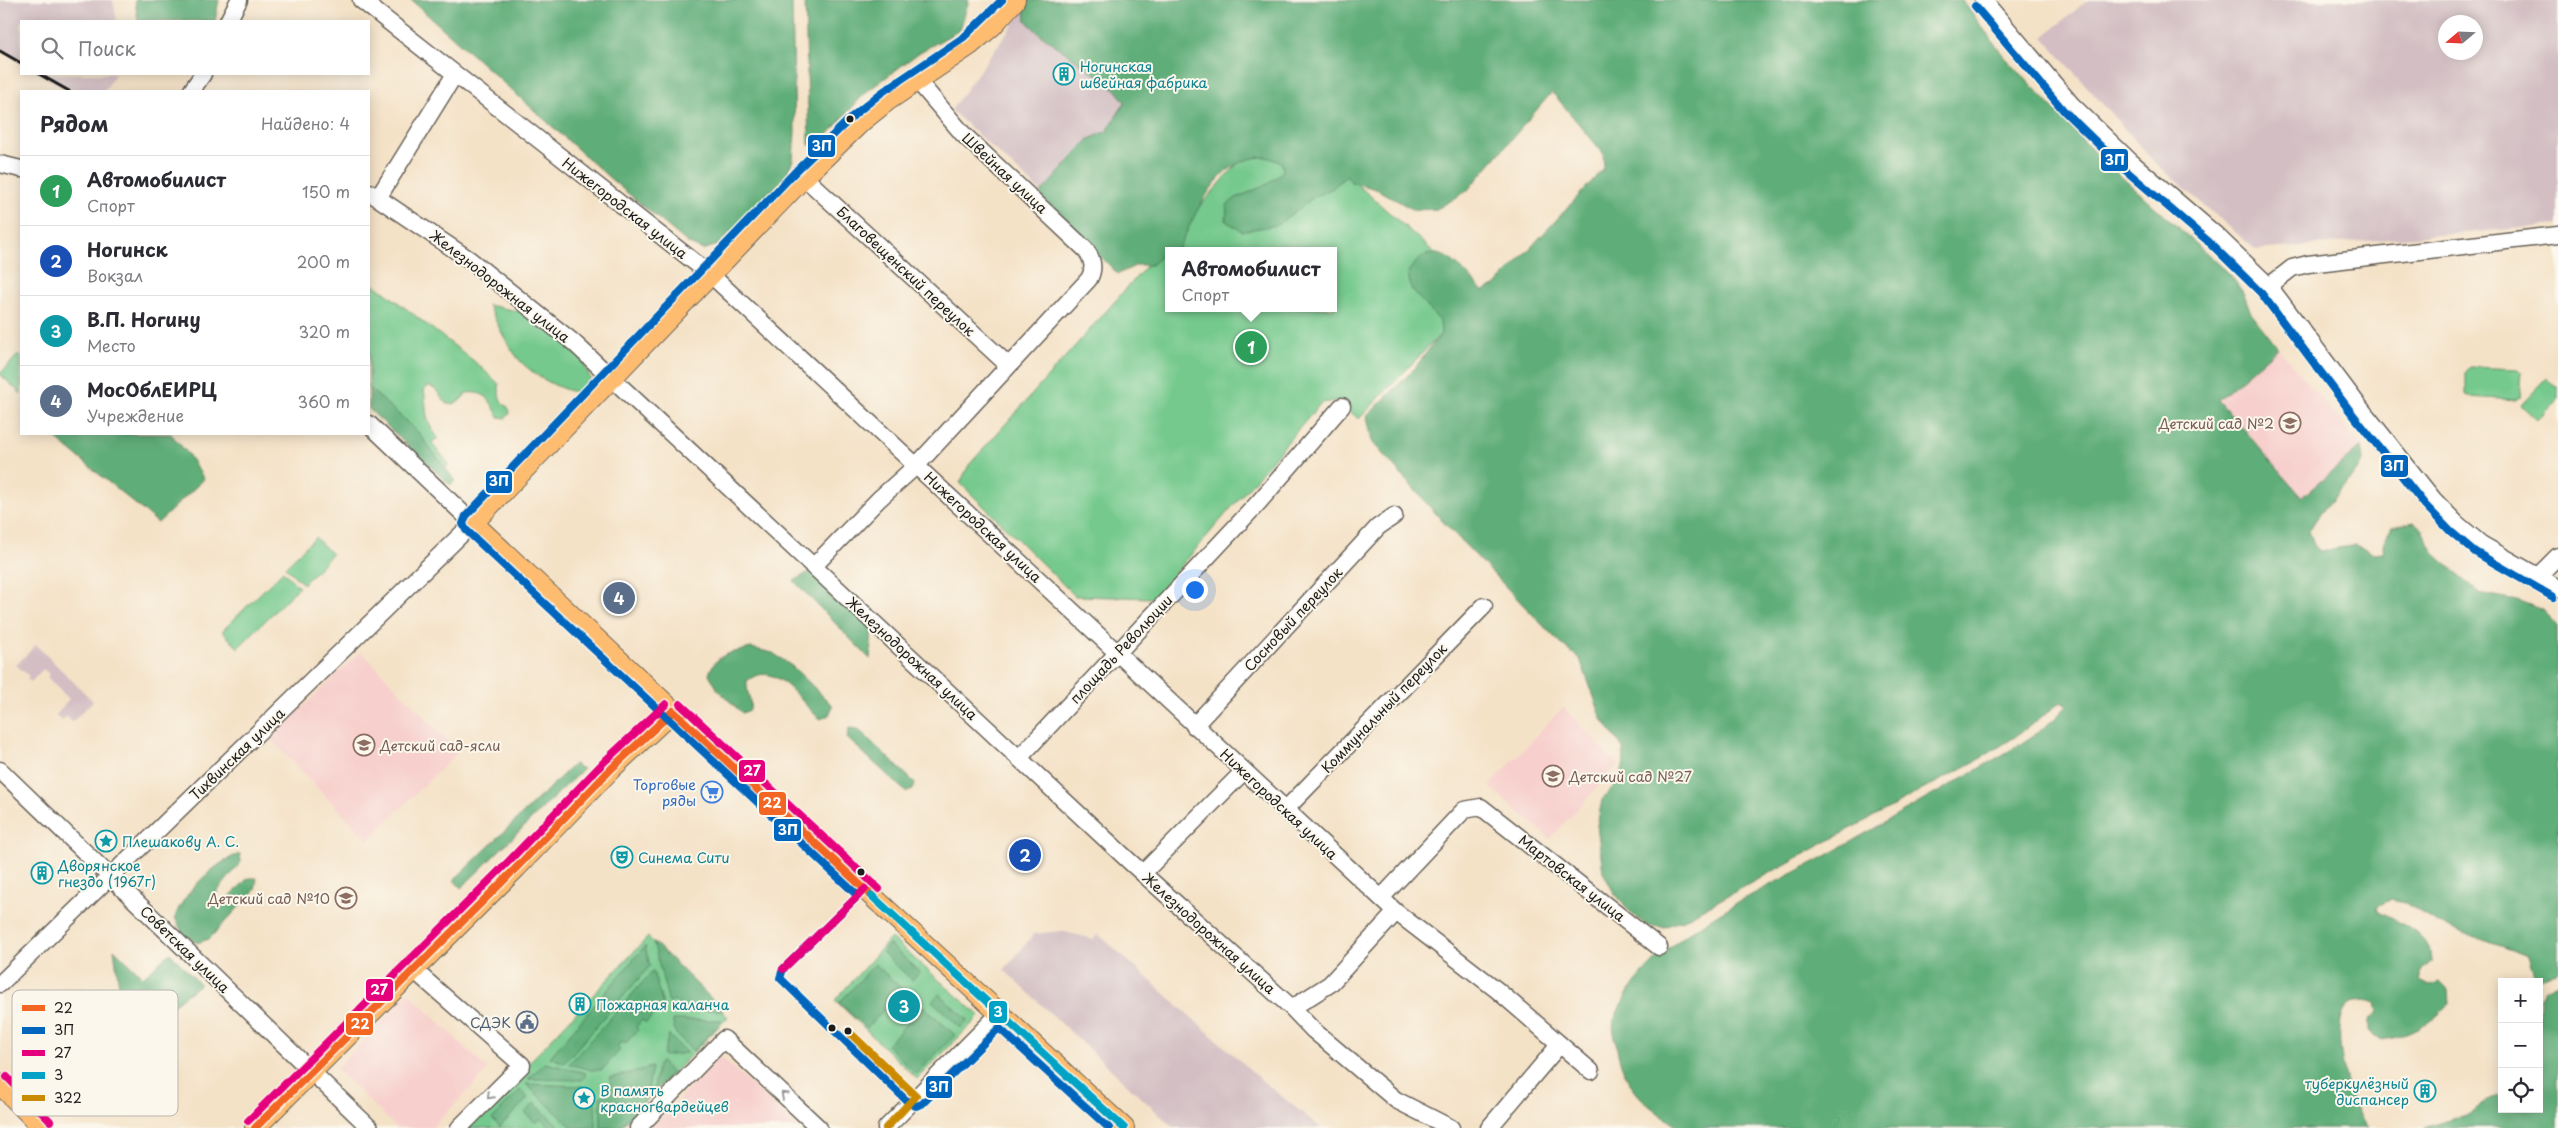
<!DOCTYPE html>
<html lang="ru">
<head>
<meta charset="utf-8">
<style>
	:root { --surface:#fff; --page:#f2f2f3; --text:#2b2b33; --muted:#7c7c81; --line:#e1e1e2; --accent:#d1495b }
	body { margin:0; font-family:"Playpen Sans",sans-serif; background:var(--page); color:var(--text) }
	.controls { position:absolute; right:15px; bottom:15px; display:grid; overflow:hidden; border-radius:0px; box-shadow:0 2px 12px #0003 }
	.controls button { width:45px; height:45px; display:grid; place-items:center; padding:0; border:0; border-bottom:1px solid var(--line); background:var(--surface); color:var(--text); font:25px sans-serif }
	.compass { position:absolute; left:2438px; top:15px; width:45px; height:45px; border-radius:50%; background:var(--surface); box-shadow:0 2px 12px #0003; rotate:251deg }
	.you { position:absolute; left:1194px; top:589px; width:18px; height:18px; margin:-12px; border:4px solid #fff; border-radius:50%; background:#1a73e8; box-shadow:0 0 0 8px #1a73e833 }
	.badge { display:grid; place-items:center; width:32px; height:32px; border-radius:50%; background:var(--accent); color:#fff; font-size:16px; font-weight:700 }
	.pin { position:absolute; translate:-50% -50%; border:2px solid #fff; box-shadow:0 1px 5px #0006 }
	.popup { position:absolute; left:1165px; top:247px; width:172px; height:65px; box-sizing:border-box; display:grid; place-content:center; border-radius:0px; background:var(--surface); filter:drop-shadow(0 1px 4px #0005); font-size:16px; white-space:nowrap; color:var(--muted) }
	.popup b { font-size:19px; color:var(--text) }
	.popup::after { content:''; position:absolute; left:50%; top:100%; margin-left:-10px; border:10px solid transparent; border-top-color:var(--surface) }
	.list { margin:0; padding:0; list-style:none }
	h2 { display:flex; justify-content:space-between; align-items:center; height:65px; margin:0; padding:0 20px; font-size:21px }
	h2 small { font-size:16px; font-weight:400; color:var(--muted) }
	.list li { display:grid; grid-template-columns:32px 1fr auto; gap:15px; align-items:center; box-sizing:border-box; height:70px; padding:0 20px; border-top:1px solid var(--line) }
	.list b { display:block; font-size:19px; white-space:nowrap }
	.list p { margin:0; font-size:16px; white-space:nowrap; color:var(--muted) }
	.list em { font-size:16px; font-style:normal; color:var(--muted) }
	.icon { flex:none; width:28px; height:28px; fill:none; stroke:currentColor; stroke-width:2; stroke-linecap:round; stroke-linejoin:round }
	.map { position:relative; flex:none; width:2558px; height:1128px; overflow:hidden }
	.search { position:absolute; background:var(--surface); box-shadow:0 2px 12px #0003; left:20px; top:20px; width:350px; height:55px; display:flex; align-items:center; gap:12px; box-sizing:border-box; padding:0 18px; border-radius:0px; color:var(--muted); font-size:19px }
	.panel { position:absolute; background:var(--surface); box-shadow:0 2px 12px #0003; left:20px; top:90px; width:350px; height:345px; border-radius:0px }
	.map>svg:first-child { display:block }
</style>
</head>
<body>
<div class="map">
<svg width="2558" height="1128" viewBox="0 0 2558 1128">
	<rect width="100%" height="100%" fill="#fbf7ec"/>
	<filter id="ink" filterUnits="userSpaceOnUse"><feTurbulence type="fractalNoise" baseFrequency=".02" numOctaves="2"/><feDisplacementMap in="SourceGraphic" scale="10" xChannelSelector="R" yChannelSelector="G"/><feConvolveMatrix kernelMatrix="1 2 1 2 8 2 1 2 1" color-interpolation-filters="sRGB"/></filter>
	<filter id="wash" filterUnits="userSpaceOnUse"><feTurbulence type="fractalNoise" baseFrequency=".0096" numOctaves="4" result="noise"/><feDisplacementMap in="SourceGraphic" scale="20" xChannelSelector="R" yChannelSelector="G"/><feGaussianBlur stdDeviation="1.12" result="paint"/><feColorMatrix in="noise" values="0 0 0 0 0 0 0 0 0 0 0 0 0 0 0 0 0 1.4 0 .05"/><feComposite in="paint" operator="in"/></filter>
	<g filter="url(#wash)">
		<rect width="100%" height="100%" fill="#f4e2c7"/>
		<!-- built -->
		<path fill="#f7d0cd" d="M2278,348L2362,446L2302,497L2218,400Z
			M361,651L458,752L368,840L270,739Z
			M1563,707L1618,765L1550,839L1489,786Z
			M409,993L488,1070L432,1128H397L336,1069Z
			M721,1057L797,1128H650Z"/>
		<!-- industrial -->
		<path fill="#d2bec3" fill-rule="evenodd" d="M0,0H113L117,21H21V63L0,51Z
			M2088,0H2558V225L2256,250L2154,162L2043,37ZM2446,22H2476V52H2446Z
			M1027,5L1139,98L1052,202L951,110Z
			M39,74H115L105,91H69Z
			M36,645L93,701L72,722L66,716L62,721L56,715L69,699L47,677L49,674L43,669L31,682L27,678L29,676L16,665Z
			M1061,931L1093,939L1098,934L1265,1083L1321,1128H1174L1004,970L1034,934Z"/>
		<!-- green -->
		<path fill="#74c98d" stroke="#487254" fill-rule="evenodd" d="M1280,116L1480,293L1359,419L1337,401L1321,403L1154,598L1075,596L960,483L969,465ZM1168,251H1334V308H1168Z
			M369,282L378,287L474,361L499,384C499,395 498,401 508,407L510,413L506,418L499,417C489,400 488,391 466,393C462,401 455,405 447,404L435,389L429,386L424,390C428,414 423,417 438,438L432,442C436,452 444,454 448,465L445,469L417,431L369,388Z
			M488,305L522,312L556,335L579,354L591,379L584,393C563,393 530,374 517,357C505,342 497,322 488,305Z
			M18,355L21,358V394L0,374Z
			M2470,367L2519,369L2522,372L2520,398L2516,400L2468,397L2466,394V372Z
			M2547,378L2558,388V399L2537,420L2521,405Z
			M315,537L332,554L303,584L285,567Z
			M283,571L299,587L238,648L222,631Z
			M648,937L728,1017L620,1128H467Z
			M891,938L980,1016L917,1079L835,1000Z"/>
		<!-- forest -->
		<path fill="#5fad78" stroke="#3e644a" d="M135,0H219L215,21H138Z
			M411,0H792L795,132L793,160L786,176L718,245L703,250L689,244L613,181Z
			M805,0H969L960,30L920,52L865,93L817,147L809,145Z
			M1026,0H1962L2003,55L2097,155L2230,274L2244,294L2251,313L2278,348L2218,400L2302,497L2362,446L2364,459C2348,488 2324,503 2309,531L2314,545L2321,551L2356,545L2374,553L2383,552L2385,539L2392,527L2414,522L2422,529L2434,553L2479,593L2517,600L2542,610L2557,626L2558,970L2536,980L2528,956L2439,924L2406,903L2390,900L2377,906L2379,912C2400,923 2432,935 2431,962L2421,971V980L2431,985L2440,982L2448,990L2449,1003C2429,1025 2409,1037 2380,1040L2369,1031V1020L2378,1012L2376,1003C2312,980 2348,1108 2368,1128H1679C1643,1103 1624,1089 1616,1044C1615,1037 1612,1027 1614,1021C1643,938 1762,892 1833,852C1879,826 1925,799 1971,773C2003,754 2042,735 2067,706L2061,702L2018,735L1983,757L1683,920L1664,927L1647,926L1630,912L1613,891L1603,872L1597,825L1602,800L1619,780L1624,763L1623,748L1602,719L1580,659L1560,643L1446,525L1372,442L1367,416L1413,370L1441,334L1440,321L1411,289L1408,272C1435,231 1461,269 1483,291L1495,286L1596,177L1604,168L1603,153L1552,92L1467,191L1437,209L1414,210L1376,189L1351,182L1347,175L1333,188L1314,197L1277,225L1242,231L1226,221L1227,205L1236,198L1268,184L1283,171L1282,163C1276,161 1269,157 1264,157C1217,157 1196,213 1179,248L1164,253L1151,265H1137L1118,274L1039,195L1089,139L1107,131L1125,102L1113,87L1040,34L1026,21L1024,4Z
			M369,388L417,431L455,481L450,485L369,409Z
			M56,434H171L188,454L204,479L158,523L54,437Z
			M812,570L872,628L870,659L794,581Z
			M751,648L773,653L793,667L833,706L829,715L821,719C800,705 777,657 747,681C746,692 752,699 750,710L742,713L718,690L709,674C716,653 731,653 751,648Z
			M849,728L858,729L915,783L913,790L906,792L847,738Z
			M574,764L583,769L461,888L454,880Z
			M240,854L241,862L217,892L213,906L219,908L248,878H257L255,890L209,939L197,943L183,934L175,918C181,895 217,860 240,854Z
			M653,941L723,1010L678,1011L676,1009L679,1004L674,1000L669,1003Z
			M889,944L920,972L912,980L882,952Z
			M645,946L650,966L564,1063L550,1057Z
			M114,949L143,977L170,953L200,984L142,1029L123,1017Z
			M875,964L902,989L867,1028L839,1003Z
			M653,971L663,1005L646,1023L642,1020L636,1027L638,1030L626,1043L622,1041L617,1047L620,1050L602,1070H591L569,1064Z
			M2558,984V1128H2424L2466,1115L2502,1093V1109H2539V998L2545,989Z
			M939,994L968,1020L961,1028L932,1001Z
			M923,1006L955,1035L916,1074L887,1045Z
			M672,1020H723L693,1051L676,1034Z
			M669,1035L687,1053L664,1056L663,1054Z
			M661,1061L672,1073L653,1092L658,1065Z
			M545,1063L586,1073L583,1080L528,1079Z
			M652,1067L646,1100L618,1128H601L600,1097C609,1093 612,1087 610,1078Z
			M526,1084L583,1086L575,1097L585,1105L592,1096L595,1097L596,1128H573Z
			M520,1090L528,1098L500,1127L492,1119Z
			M534,1103L561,1128H551L541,1119L536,1123L525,1113Z"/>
	</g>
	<g filter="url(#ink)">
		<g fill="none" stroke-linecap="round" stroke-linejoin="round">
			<!-- minor casing -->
			<g stroke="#686158" stroke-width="19">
				<path id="minor" d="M361,0L711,275L1396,912L1497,990L1591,1071
					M1983,0L2071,104L2131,162L2216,235L2269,286L2358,405L2433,499L2457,524L2481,544L2558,588
					M228,21L239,0
					M192,90L203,74
					M0,164L21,169
					M804,177L1008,365
					M369,192L470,260L573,342L1128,860L1292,1008L1313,1030L1396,1100L1451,1128
					M378,198L455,74
					M2269,286L2292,268L2308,264L2558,235
					M813,567L879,499L917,465L1089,279C1095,268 1093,259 1085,249L963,134L917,80
					M2538,576L2558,556
					M1194,726L1378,527L1394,516
					M1019,758L1258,503L1342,406
					M0,770L370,1128
					M1285,810L1484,606
					M1143,873L1243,772
					M1381,898L1464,810L1481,807L1659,947
					M414,970L522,1065L459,1128
					M0,984L473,523L369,424
					M1292,1008L1330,984L1396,912
					M638,1128L724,1039L819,1128
					M886,1128L999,1014
					M1489,1128L1560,1044"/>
			</g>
			<!-- major casing -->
			<g stroke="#686158" stroke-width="22">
				<path id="major" d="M1015,0L992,26L970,45L887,101L861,122L804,177L473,523L771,803L1124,1128
					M0,1084L43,1128
					M255,1128L516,868L612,768L673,711"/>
			</g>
			<!-- minor -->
			<use href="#minor" stroke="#fff" stroke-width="16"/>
			<!-- major -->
			<use href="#major" stroke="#fdbc70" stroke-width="20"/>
			<!-- rail -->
			<path stroke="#1c1c1c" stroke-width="3" d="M0,51L21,63
				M39,74L69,91"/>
			<!-- bus-1 casing -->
			<g stroke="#fbf7ec" stroke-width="11">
				<path id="bus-1" d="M673,711L872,896
					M255,1128L516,868L612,768L673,711"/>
			</g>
			<!-- bus-2 casing -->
			<g stroke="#fbf7ec" stroke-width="11">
				<path id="bus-2" d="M1002,0L964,37L881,93L854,115L797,170L466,516L463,524L466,530L858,896L783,969L780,978L909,1103L916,1106L922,1104L999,1028L1109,1128
					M1975,6L2064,111L2124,169L2209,242L2261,293L2350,411L2425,505L2450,531L2475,552L2553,597"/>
			</g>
			<!-- bus-3 casing -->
			<g stroke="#fbf7ec" stroke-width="11">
				<path id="bus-3" d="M680,704L879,889
					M783,969L865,889
					M7,1077L50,1121
					M248,1121L509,861L605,761L666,704"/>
			</g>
			<!-- bus-4 casing -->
			<g stroke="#fbf7ec" stroke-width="11">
				<path id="bus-4" d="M872,896L1124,1128"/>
			</g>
			<!-- bus-5 casing -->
			<g stroke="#fbf7ec" stroke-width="11">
				<path id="bus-5" d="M848,1031L916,1096
					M886,1128L916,1096"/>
			</g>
			<!-- bus-1 -->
			<use href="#bus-1" stroke="#f26522" stroke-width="8"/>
			<!-- bus-2 -->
			<use href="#bus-2" stroke="#0065bd" stroke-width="8"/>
			<!-- bus-3 -->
			<use href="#bus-3" stroke="#e5007d" stroke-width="8"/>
			<!-- bus-4 -->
			<use href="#bus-4" stroke="#01a2c5" stroke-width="8"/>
			<!-- bus-5 -->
			<use href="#bus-5" stroke="#cb8a06" stroke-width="8"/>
		</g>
		<!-- one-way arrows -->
		<defs><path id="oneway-chevron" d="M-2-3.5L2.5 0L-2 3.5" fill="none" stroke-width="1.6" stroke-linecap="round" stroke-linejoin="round" transform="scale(1.25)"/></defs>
		<g stroke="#999">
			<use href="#oneway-chevron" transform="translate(784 1095) rotate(-137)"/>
			<use href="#oneway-chevron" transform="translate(490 1096) rotate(135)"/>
		</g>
	</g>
	<!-- icons -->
	<defs>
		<g id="building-ring" transform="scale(1.125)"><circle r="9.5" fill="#fbf7ec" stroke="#0f9aa8" stroke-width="1.5"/><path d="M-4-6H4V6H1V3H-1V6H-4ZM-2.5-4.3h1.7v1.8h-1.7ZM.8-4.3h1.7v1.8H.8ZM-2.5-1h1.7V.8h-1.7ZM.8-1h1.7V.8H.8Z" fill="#0f9aa8"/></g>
		<g id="school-ring" transform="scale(1.125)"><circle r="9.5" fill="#fbf7ec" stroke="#8d6e63" stroke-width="1.5"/><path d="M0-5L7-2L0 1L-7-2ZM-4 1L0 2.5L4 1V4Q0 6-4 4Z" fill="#8d6e63"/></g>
		<g id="supermarket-ring" transform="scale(1.125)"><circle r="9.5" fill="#fbf7ec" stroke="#3f7fe0" stroke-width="1.5"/><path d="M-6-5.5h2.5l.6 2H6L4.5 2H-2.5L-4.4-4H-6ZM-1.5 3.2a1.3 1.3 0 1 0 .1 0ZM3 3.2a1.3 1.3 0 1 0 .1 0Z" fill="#3f7fe0"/></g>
		<g id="sight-ring" transform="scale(1.125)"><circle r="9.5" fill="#fbf7ec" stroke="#0f9aa8" stroke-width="1.5"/><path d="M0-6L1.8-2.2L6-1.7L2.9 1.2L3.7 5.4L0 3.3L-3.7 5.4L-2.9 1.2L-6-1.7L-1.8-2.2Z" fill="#0f9aa8"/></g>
		<g id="theatre-ring" transform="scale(1.125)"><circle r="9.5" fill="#fbf7ec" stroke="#0f9aa8" stroke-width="1.5"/><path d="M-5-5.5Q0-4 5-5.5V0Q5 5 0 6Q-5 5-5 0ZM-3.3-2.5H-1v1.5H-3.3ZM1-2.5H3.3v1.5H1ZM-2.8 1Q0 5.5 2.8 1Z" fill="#0f9aa8"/></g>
		<g id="civic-ring" transform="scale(1.125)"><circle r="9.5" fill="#fbf7ec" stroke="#5c6f8a" stroke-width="1.5"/><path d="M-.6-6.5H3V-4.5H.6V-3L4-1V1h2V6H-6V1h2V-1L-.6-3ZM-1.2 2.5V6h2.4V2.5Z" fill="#5c6f8a"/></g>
	</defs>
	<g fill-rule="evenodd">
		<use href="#building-ring" x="1064" y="74"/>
		<use href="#school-ring" x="2290" y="423"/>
		<use href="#school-ring" x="364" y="745"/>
		<use href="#school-ring" x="1553" y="776"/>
		<use href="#supermarket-ring" x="712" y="792"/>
		<use href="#sight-ring" x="106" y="841"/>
		<use href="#theatre-ring" x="622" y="857"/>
		<use href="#building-ring" x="42" y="873"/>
		<use href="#school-ring" x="346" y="898"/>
		<use href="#building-ring" x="580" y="1004"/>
		<use href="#civic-ring" x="527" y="1022"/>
		<use href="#building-ring" x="2425" y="1091"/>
		<use href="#sight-ring" x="584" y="1098"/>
	</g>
	<!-- markers -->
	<g fill="#1c1c1c" stroke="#fbf7ec" stroke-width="2">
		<circle cx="850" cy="119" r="4.5"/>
		<circle cx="861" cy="872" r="4.5"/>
		<circle cx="832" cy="1028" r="4.5"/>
		<circle cx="848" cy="1031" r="4.5"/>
	</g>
	<g text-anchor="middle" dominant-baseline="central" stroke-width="4" stroke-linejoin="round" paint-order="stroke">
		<!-- culture labels -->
		<g font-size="14" fill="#0d838f" stroke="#fbf7ec" text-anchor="start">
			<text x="1080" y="66">Ногинская<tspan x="1080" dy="16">швейная фабрика</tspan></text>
			<text x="122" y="841">Плешакову А. С.</text>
			<text x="638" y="857">Синема Сити</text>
			<text x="58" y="865">Дворянское<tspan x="58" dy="16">гнездо (1967г)</tspan></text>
			<text x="596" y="1004">Пожарная каланча</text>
			<text x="2409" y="1083" text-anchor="end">туберкулёзный<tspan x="2409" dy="16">диспансер</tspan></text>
			<text x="600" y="1090">В память<tspan x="600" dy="16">красногвардейцев</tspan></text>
		</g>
		<!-- street labels -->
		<g font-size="14" fill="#1c1c1c" stroke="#fbf7ec">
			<text transform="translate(1005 173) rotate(43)">Швейная улица</text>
			<text transform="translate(625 208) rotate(38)">Нижегородская улица</text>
			<text transform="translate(906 271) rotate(43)">Благовещенский переулок</text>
			<text transform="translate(500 286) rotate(38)">Железнодорожная улица</text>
			<text transform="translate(983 527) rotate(43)">Нижегородская улица</text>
			<text transform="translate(1293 619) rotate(-47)">Сосновый переулок</text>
			<text transform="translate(1121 649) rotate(-47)">площадь Революции</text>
			<text transform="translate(912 658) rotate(43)">Железнодорожная улица</text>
			<text transform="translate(1384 708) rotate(-46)">Коммунальный переулок</text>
			<text transform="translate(237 754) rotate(-44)">Тихвинская улица</text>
			<text transform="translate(1279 804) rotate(43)">Нижегородская улица</text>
			<text transform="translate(1572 878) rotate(38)">Мартовская улица</text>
			<text transform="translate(1209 933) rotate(42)">Железнодорожная улица</text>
			<text transform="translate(185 949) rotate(44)">Советская улица</text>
		</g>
		<!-- education labels -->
		<g font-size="14" fill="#785e54" stroke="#fbf7ec" text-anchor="end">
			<text x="2274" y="423">Детский сад №2</text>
			<text x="380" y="745" text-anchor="start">Детский сад-ясли</text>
			<text x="1569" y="776" text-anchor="start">Детский сад №27</text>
			<text x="330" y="898">Детский сад №10</text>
		</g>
		<!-- shop labels -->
		<g font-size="14" fill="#366cbe" stroke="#fbf7ec" text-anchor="end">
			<text x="696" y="784">Торговые<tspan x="696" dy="16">ряды</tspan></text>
		</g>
		<!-- service labels -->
		<g font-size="14" fill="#4e5e75" stroke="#fbf7ec" text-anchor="end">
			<text x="511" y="1022">СДЭК</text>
		</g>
	</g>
	<!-- legend -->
	<rect x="12" y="990" width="166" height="126" rx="8" fill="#fbf7ec" stroke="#b8b5ae" stroke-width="1"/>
	<rect x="22" y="1005" width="23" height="6" fill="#f26522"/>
	<rect x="22" y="1027" width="23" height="7" fill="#0065bd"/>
	<rect x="22" y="1050" width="23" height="6" fill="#e5007d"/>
	<rect x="22" y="1072" width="23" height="7" fill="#01a2c5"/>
	<rect x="22" y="1095" width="23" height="6" fill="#cb8a06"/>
	<g font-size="14" fill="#1c1c1c">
		<text x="54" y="1013">22</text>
		<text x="54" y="1035">3П</text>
		<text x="54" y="1058">27</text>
		<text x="54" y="1080">3</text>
		<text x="54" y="1103">322</text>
	</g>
	<g stroke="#fbf7ec" stroke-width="2">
		<rect x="807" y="134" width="29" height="24" rx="5" fill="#0065bd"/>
		<rect x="2100" y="148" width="29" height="24" rx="5" fill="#0065bd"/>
		<rect x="2380" y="454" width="29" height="24" rx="5" fill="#0065bd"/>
		<rect x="485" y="470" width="28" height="24" rx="5" fill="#0065bd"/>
		<rect x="738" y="759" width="28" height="24" rx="5" fill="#e5007d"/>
		<rect x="758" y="791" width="29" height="25" rx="5" fill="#f26522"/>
		<rect x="773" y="818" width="29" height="24" rx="5" fill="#0065bd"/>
		<rect x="365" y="978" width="29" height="24" rx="5" fill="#e5007d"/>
		<rect x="988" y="1000" width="20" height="24" rx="5" fill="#01a2c5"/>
		<rect x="345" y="1012" width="29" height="24" rx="5" fill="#f26522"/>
		<rect x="925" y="1075" width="28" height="24" rx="5" fill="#0065bd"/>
	</g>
	<g font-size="14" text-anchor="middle" font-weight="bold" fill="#fff">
		<text x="822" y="151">3П</text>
		<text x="2115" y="165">3П</text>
		<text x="2394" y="471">3П</text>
		<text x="499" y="486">3П</text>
		<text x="752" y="776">27</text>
		<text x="772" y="808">22</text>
		<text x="788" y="835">3П</text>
		<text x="379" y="995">27</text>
		<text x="998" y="1017">3</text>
		<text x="360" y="1029">22</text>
		<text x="939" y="1092">3П</text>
	</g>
</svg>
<div class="controls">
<button>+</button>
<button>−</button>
<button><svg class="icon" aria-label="locate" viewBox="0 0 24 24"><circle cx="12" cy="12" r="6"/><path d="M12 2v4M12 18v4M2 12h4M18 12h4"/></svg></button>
</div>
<svg class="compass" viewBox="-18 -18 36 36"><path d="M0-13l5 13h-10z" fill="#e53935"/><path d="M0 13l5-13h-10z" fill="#7c7c81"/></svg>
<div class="you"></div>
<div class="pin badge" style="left:1251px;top:347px;background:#2e9e5b">1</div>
<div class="popup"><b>Автомобилист</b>Спорт</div>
<div class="pin badge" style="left:1025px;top:855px;background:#1a4fb4">2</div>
<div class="pin badge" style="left:904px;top:1006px;background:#0f9aa8">3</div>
<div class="pin badge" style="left:619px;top:598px;background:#5c6f8a">4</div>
<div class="search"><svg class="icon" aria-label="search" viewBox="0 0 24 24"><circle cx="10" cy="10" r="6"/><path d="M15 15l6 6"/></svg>Поиск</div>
<section class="panel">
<h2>Рядом<small>Найдено: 4</small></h2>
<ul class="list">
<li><span class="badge" style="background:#2e9e5b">1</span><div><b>Автомобилист</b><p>Спорт</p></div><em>150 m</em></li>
<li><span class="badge" style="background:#1a4fb4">2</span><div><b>Ногинск</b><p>Вокзал</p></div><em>200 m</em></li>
<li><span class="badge" style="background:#0f9aa8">3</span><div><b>В.П. Ногину</b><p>Место</p></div><em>320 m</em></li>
<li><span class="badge" style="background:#5c6f8a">4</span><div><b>МосОблЕИРЦ</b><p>Учреждение</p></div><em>360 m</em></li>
</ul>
</section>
</div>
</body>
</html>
